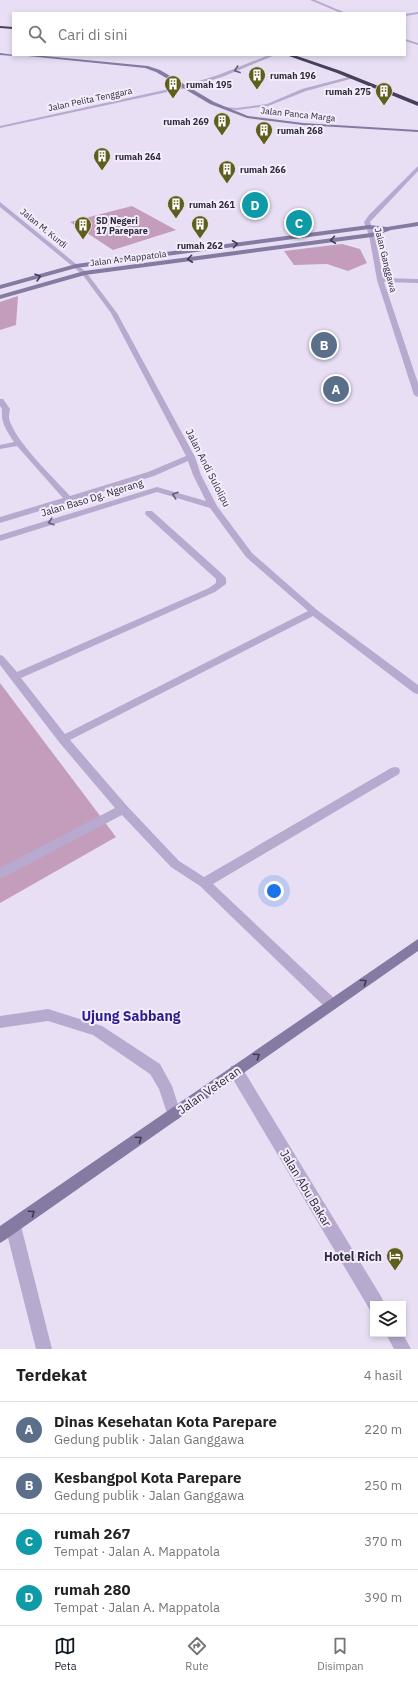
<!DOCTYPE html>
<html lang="id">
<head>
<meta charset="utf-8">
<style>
	:root { --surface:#fff; --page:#f6f6f6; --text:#222; --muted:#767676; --line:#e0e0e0; --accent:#111827 }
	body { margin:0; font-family:"IBM Plex Sans",sans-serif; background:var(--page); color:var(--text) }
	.controls { position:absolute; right:12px; bottom:12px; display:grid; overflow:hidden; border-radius:0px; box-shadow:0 2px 6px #0003 }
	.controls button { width:36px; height:36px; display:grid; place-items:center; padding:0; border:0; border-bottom:1px solid var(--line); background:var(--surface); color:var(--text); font:20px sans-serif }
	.you { position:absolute; left:274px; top:891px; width:14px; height:14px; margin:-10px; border:3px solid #fff; border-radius:50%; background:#1a73e8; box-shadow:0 0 0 6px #1a73e833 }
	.badge { display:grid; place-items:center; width:26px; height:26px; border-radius:50%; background:var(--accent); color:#fff; font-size:13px; font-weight:700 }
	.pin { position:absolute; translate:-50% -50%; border:2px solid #fff; box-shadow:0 1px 4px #0006 }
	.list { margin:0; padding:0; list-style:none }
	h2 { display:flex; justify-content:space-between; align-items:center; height:52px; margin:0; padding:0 16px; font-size:17px }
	h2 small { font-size:13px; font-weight:400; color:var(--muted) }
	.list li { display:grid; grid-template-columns:26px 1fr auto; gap:12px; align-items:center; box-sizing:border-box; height:56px; padding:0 16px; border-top:1px solid var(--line) }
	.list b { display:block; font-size:15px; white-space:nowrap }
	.list p { margin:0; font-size:13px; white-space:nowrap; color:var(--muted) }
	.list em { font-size:13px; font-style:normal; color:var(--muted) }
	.icon { flex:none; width:22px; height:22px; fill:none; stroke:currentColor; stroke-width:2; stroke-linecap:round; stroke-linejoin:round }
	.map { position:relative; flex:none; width:418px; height:1349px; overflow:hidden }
	.search { position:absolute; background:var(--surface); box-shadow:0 2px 6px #0003; left:12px; right:12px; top:12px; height:44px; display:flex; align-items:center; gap:10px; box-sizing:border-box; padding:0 14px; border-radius:0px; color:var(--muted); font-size:15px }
	.sheet { height:276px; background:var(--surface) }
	nav { display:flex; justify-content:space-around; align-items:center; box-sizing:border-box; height:56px; border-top:1px solid var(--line); background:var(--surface); font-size:11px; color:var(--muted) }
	nav a { display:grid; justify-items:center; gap:2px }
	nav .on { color:var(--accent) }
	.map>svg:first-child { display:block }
</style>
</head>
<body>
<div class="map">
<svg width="418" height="1349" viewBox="0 0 418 1349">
	<rect width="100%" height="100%" fill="#e8dff5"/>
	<!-- green -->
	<path fill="#c59dbc" d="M132,206L176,230L113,250L70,222Z
		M342,244L360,249L367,263L348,271L327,264L294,265L284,251Z
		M18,296L16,325L0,330V302Z
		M0,683L116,837L0,903Z"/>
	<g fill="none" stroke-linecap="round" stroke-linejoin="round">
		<!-- street -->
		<path fill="#b7aace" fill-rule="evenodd" d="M310,0H315L346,13H341Z
			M418,12V14L405,16V14Z
			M405,39L418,43V45L405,41Z
			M269,55H275L222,77L186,88L0,128V126L183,86L218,75Z
			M352,76L354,78L306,91L268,106L237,110L221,108L223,107L237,108L267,104L302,89Z
			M418,166V171L370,222L375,235L383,278L418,279V283L384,282L418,383V397L414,395L377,280L369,235L364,222L369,215Z
			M0,202L86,272L117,313L195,457L201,475L217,506L252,553L317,610L418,685V694L414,693L313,616L70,740L127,806L179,861L204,877L391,768L395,767L399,768L400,771L399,774L213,884L336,1000L338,1004L336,1008L331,1010L326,1008L200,886L171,867L122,815L0,879V868L115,808L59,742L0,665V655L3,656L17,672L209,588L216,583V579L146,515L145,513L146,511H152L220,572L226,578V584L215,592L21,678L65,734L308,611L246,557L210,508L157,492L0,541V535L157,487L206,501L193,475L188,461L154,476L0,523V517L63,498L17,446L0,449V445L14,442C6,429 1,424 2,409L0,406V399H3L10,409C9,414 8,419 11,424C20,446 53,477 70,496L148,472L186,456L111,313L82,274L0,207Z
			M48,1009L102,1026L160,1064L172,1086L181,1114L179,1119L174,1121L169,1119L159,1089L150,1074L93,1035L48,1021L0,1028V1016Z
			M236,1065L241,1066L382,1298L384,1304H373V1311L370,1310L231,1076L229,1071L231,1066Z
			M13,1218L18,1221L21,1226L52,1349H36L5,1226L8,1221Z
			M386,1334H403L411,1349H394Z"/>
		<!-- secondary -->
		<path fill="#857aa2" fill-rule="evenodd" d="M0,53L15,55L13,56L0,55Z
			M18,55H34L148,66L160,70L214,102L248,116L303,123L418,130V132L303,125L247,118L210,104L156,72L145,68Z
			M418,222V226L391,230L372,237L85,275L0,299V295L84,271L371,233L381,230L369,229L76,268L0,289V285L76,264L369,225L387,227Z
			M418,939V951L5,1240L0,1243V1226Z"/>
		<!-- highway -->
		<path fill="#46405d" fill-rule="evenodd" d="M0,26L13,27V29L0,28Z
			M286,55H294L341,71L418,102V106L337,73Z"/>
	</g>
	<!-- one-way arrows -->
	<defs><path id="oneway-chevron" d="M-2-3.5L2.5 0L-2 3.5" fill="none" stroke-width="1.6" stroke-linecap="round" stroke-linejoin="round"/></defs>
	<g stroke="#655d76">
		<use href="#oneway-chevron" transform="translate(237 70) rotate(160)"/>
		<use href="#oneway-chevron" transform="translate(175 495) rotate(-162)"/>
		<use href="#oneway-chevron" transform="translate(51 522) rotate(163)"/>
	</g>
	<g stroke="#3f3a50">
		<use href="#oneway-chevron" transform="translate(333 240) rotate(172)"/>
		<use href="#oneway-chevron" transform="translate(235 244) rotate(-7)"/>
		<use href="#oneway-chevron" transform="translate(190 259) rotate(173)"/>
		<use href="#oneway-chevron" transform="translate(38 277) rotate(-16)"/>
		<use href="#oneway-chevron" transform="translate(364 982) rotate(-35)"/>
		<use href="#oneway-chevron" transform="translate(257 1056) rotate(-35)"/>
		<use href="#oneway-chevron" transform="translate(139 1139) rotate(-35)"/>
		<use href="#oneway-chevron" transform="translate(32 1213) rotate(-35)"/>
	</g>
	<!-- icons -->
	<defs>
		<g id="building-pin" transform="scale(0.9)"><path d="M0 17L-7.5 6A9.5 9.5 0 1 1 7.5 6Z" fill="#605e1c" stroke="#f3ecfb"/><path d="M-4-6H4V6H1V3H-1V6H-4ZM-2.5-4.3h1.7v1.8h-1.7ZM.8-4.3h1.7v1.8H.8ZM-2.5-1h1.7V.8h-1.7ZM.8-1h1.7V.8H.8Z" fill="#fff"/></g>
		<g id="hotel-pin" transform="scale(0.9)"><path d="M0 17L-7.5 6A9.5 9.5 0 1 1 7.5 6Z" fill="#605e1c" stroke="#f3ecfb"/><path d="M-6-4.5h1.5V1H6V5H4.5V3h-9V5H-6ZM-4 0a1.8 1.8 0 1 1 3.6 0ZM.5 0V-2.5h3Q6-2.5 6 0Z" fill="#fff"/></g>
	</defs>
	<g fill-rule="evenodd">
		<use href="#building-pin" x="257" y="75"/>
		<use href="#building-pin" x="173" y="84"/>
		<use href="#building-pin" x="384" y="91"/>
		<use href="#building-pin" x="222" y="121"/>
		<use href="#building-pin" x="264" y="130"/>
		<use href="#building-pin" x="102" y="156"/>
		<use href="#building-pin" x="227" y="169"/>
		<use href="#building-pin" x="176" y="204"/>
		<use href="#building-pin" x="200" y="224"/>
		<use href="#building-pin" x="83" y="225"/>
		<use href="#hotel-pin" x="395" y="1256"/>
	</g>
	<g text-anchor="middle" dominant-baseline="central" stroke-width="4" stroke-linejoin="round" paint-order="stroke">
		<!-- far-poi labels -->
		<g font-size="9" font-weight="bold" fill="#2e2a3b" stroke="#f3ecfb" text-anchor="start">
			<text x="270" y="75">rumah 196</text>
			<text x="186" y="84">rumah 195</text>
			<text x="371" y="91" text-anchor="end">rumah 275</text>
			<text x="209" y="121" text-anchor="end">rumah 269</text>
			<text x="277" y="130">rumah 268</text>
			<text x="115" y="156">rumah 264</text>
			<text x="240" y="169">rumah 266</text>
			<text x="189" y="204">rumah 261</text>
			<text x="96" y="220">SD Negeri<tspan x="96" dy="10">17 Parepare</tspan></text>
			<text x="200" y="245" text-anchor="middle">rumah 262</text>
		</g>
		<!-- far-street labels -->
		<g font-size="9" fill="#2e2a3b" stroke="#f3ecfb">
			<text transform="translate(90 99) rotate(-12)">Jalan Pelita Tenggara</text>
			<text transform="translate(298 114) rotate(6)">Jalan Panca Marga</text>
			<text transform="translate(44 228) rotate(39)">Jalan M. Kurdi</text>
			<text transform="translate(128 258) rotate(-7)">Jalan A. Mappatola</text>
			<text transform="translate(386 260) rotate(76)">Jalan Ganggawa</text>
		</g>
		<!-- street labels -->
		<g font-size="10" fill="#2e2a3b" stroke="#f3ecfb">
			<text transform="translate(208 468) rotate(63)">Jalan Andi Sulolipu</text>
			<text transform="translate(92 498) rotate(-17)">Jalan Baso Dg. Ngerang</text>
		</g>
		<!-- near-street labels -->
		<g font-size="12" fill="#2e2a3b" stroke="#f3ecfb">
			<text transform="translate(209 1090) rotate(-35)">Jalan Veteran</text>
			<text transform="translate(306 1188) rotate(59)">Jalan Abu Bakar</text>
		</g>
		<!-- near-poi labels -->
		<g font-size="12" font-weight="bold" fill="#2e2a3b" stroke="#f3ecfb" text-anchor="end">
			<text x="382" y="1256">Hotel Rich</text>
		</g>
		<!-- near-quarter labels -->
		<g font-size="14" font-weight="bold" fill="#2d1c90" stroke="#f3ecfb">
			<text x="131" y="1016">Ujung Sabbang</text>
		</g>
	</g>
</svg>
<div class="controls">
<button><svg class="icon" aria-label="layers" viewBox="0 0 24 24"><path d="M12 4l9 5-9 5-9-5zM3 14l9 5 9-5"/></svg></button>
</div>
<div class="you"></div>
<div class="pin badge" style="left:336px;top:389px;background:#5c6f8a">A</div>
<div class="pin badge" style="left:324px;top:345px;background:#5c6f8a">B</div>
<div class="pin badge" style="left:299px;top:223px;background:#0f9aa8">C</div>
<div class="pin badge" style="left:255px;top:205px;background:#0f9aa8">D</div>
<div class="search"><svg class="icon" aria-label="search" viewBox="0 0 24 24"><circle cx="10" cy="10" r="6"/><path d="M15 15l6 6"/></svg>Cari di sini</div>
</div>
<section class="sheet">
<h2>Terdekat<small>4 hasil</small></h2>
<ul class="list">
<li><span class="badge" style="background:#5c6f8a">A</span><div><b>Dinas Kesehatan Kota Parepare</b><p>Gedung publik · Jalan Ganggawa</p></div><em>220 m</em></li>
<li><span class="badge" style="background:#5c6f8a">B</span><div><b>Kesbangpol Kota Parepare</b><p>Gedung publik · Jalan Ganggawa</p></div><em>250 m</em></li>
<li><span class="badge" style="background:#0f9aa8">C</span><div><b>rumah 267</b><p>Tempat · Jalan A. Mappatola</p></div><em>370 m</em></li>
<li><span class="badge" style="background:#0f9aa8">D</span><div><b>rumah 280</b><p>Tempat · Jalan A. Mappatola</p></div><em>390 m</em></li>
</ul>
</section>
<nav>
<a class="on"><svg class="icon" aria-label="map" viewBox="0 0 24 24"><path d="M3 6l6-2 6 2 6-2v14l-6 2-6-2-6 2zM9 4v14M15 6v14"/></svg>Peta</a>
<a><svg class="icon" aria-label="directions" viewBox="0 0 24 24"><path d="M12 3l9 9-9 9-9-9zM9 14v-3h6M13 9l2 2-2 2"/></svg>Rute</a>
<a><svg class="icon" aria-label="saved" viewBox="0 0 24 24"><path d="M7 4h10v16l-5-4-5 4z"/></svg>Disimpan</a>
</nav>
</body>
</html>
